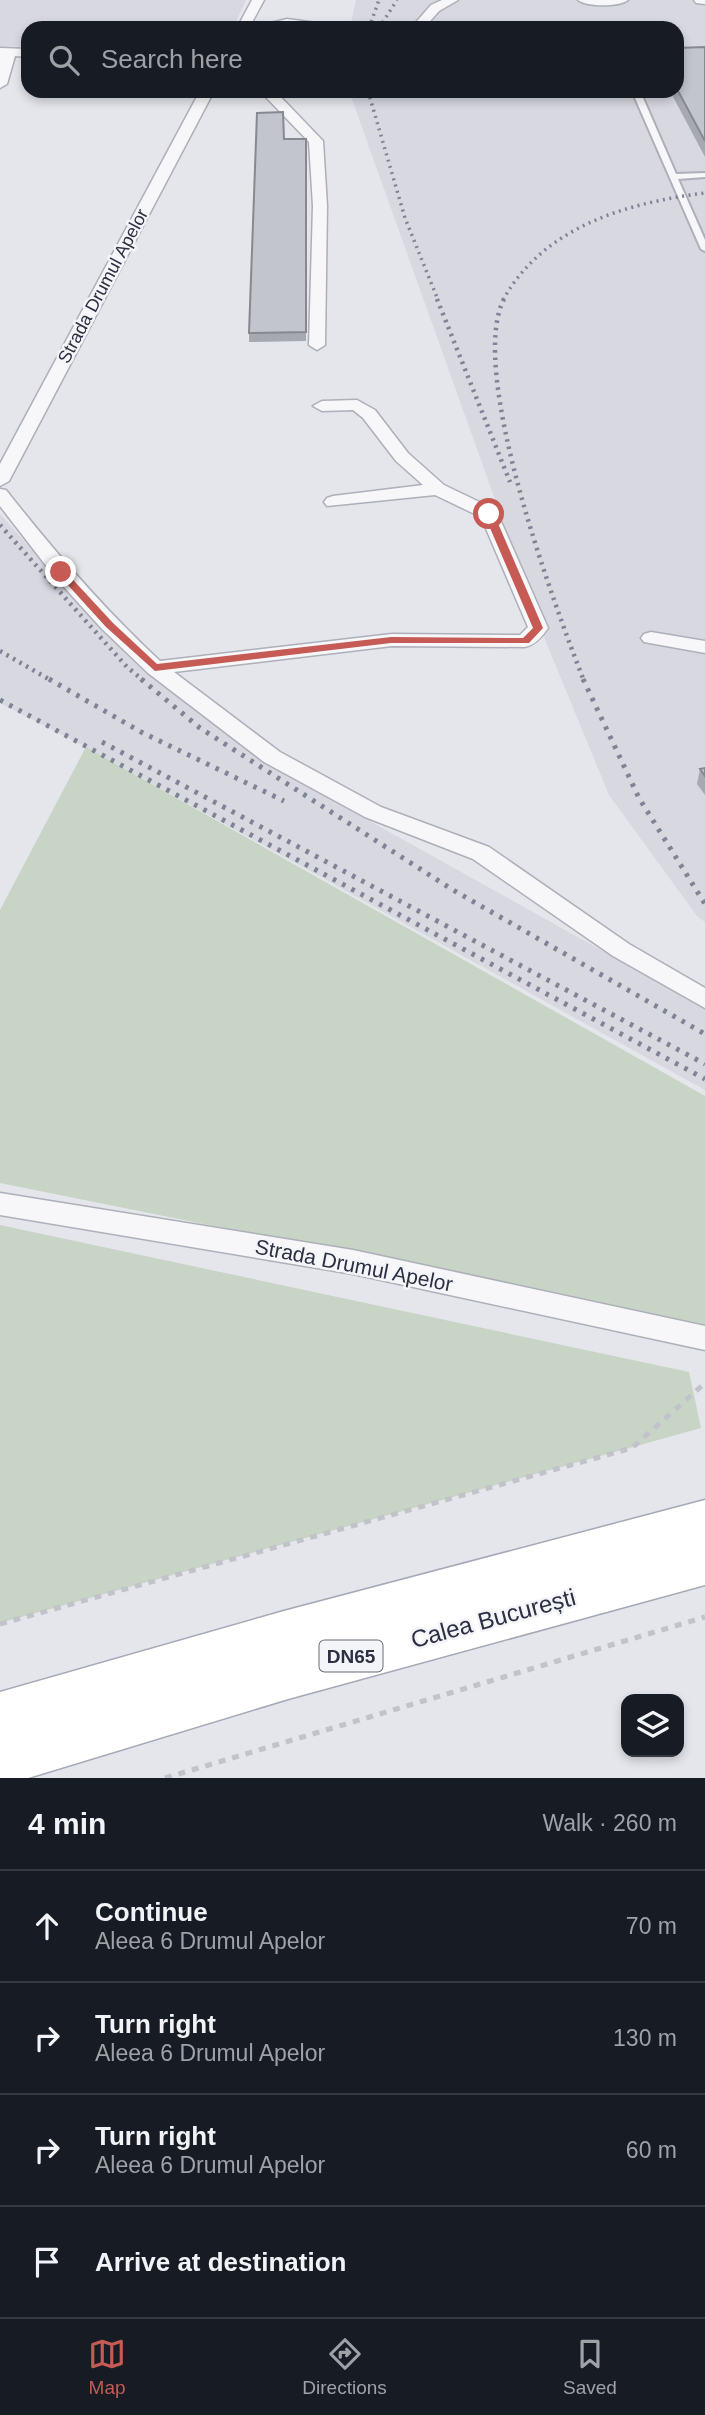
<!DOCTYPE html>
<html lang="en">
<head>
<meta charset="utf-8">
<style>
	:root { --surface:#171b24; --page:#20242c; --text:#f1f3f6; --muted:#9ea1a6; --line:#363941; --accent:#c65a54 }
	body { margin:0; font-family:Arial,sans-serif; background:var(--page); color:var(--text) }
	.controls { position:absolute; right:21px; bottom:21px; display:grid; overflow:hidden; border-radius:14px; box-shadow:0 4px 10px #0003 }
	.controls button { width:63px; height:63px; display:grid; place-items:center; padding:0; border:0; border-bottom:2px solid var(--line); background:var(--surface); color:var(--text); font:35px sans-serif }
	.stop { position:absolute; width:21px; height:21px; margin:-16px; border:5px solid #c65a54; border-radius:50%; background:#fff }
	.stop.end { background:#c65a54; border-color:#fff; box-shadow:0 2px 7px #0008 }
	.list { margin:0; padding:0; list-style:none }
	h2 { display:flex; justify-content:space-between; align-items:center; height:91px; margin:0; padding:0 28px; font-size:30px }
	h2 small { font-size:23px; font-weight:400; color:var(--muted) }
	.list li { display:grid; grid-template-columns:46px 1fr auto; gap:21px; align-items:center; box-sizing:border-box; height:112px; padding:0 28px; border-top:2px solid var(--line) }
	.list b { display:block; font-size:26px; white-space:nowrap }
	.list p { margin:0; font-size:23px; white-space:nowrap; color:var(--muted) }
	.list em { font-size:23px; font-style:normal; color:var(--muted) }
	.icon { flex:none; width:38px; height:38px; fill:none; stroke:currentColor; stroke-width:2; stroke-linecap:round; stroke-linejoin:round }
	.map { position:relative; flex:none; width:705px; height:1778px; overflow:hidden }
	.search { position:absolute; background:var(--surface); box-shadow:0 4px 10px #0003; left:21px; right:21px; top:21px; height:77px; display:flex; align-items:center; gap:18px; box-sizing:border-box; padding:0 24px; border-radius:21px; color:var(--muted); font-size:26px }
	.sheet { height:539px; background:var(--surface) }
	nav { display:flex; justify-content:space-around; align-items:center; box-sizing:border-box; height:98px; border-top:2px solid var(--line); background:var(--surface); font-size:19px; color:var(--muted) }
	nav a { display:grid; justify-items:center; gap:4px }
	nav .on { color:var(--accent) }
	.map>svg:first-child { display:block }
</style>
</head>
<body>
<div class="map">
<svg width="705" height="1778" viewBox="0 0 705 1778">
	<rect width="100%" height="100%" fill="#e4e6eb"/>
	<!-- built -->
	<path fill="#d7d8e0" d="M0,0H246L233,28H28V46L0,47Z
		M356,0H705V922L697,916L609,795L546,642L349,91H677V28H350Z
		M0,514L109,637L298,781L705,1008V1090L86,747L0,703Z"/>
	<!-- green -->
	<path fill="#c7d4c6" d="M86,747L705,1096V1325L0,1183V910Z
		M0,1225L689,1372L701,1428L0,1623Z"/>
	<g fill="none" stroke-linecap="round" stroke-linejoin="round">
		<!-- lane casing -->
		<g stroke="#adafb9" stroke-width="4">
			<path id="lane" d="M632,91H640L676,174L705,173V177L678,179L705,240V251L701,249Z"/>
		</g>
		<!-- street casing -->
		<g stroke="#adafb9" stroke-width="3">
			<path id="street" d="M252,0H264L249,28H237Z
				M442,0H458L439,11L424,28H411L431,5Z
				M578,0H628C619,7 587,7 578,0Z
				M694,0H705V4L696,3Z
				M287,19L324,24L330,28H250Z
				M0,48L28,49V57L15,56L7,84L0,88Z
				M200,91H214L9,481L0,486V464Z
				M260,91H275L323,141L327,206L325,345L317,350L309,345L313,206L309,142Z
				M357,400L375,410L408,453L444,485L496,510L548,628C542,637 535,645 525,647L392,646L174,672L280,752L381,807L489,847L629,944L705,988V1008L613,956L473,859L365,817L264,762L148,673L102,629L54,576L0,506V489L6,490C54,551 103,608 160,661L392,634L520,635L528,627L481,517L435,495L327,506L324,502L327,498L333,496L423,485L396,461L363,418L353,410L322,411L313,406L322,401Z
				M651,632L705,641V653L644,642L641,638L644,634Z
				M0,1193L353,1250L705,1326V1350L353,1274L0,1215Z"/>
		</g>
		<!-- primary casing -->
		<g stroke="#a5a8b6" stroke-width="3">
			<path id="primary" d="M705,1500V1585L288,1699L28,1778H0V1692L284,1611Z"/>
		</g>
		<!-- path -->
		<path stroke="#c2c3ca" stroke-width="5" stroke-dasharray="7 7" stroke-linecap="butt" d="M0,1624L632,1448L705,1383
			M165,1778L705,1617"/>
		<!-- lane -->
		<use href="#lane" fill="#f7f7fa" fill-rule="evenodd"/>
		<!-- street -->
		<use href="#street" fill="#f7f7fa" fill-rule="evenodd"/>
		<!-- primary -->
		<use href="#primary" fill="#fff" fill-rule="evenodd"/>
		<!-- rail-far2 -->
		<path stroke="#7f8394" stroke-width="3.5" stroke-dasharray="2 4.5" stroke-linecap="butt" d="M369,28L379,0
			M379,28L397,0
			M368,91L405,218L438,300
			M503,300C544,226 627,203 705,193"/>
		<!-- rail-far1 -->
		<path stroke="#7f8394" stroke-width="4.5" stroke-dasharray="2.5 5" stroke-linecap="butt" d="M437,299L510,482
			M504,299C467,370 554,604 584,681
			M0,525L127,667L144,681
			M0,651L52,681"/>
		<!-- rail -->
		<path stroke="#7f8394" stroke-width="5" stroke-dasharray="3.5 7" stroke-linecap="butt" d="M49,679L141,732L284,801
			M141,679L200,728L453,890L705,1034
			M583,679L639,798L705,904
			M0,700L705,1079
			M102,742L705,1064"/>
	</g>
	<!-- wall -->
	<path fill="#a7a9b1" d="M705,47V157L670,91H677V48Z
		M284,139H306V341L249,342V333Z
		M705,768V795L697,784L700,769Z"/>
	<!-- building -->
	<path fill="#c2c4ce" stroke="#888990" stroke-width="2" d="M705,47V141L677,89V48Z
		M283,112L284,139H306V332L249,333L257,113Z
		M705,768V776L700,769Z"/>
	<!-- route -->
	<path fill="#c65a54" d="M489,511L494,514L543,628L529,643H391L155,671L106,627L56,572L64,570L113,623L157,664L391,637L523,638L533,628L484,514Z"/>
	<g text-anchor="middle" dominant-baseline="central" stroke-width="5" stroke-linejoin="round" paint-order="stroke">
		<!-- far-street labels -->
		<g font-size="18" fill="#2d3043" stroke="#f4f5f8">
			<text transform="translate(103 286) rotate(-62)">Strada Drumul Apelor</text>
		</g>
		<!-- shield labels -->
		<rect fill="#f4f5f8" stroke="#696b79" stroke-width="2" x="319.5" y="1640.5" width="63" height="31" rx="5"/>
		<g font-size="19" font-weight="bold" fill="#2d3043">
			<text x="351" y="1656">DN65</text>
		</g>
		<!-- street labels -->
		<g font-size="21" fill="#2d3043" stroke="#f4f5f8">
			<text transform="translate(354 1265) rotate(11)">Strada Drumul Apelor</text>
		</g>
		<!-- near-street labels -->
		<g font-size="24" fill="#2d3043" stroke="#f4f5f8">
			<text transform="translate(493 1618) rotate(-15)">Calea București</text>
		</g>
	</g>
</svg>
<div class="controls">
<button><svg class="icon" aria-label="layers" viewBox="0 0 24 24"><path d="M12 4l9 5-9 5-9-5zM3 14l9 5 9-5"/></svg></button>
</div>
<div class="stop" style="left:489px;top:514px"></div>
<div class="stop end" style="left:61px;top:572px"></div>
<div class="search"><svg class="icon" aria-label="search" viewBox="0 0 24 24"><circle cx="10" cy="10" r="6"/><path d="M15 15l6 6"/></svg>Search here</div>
</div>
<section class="sheet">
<h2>4 min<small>Walk · 260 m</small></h2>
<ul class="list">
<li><svg class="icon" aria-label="ahead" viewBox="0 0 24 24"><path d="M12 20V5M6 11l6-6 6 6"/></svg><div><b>Continue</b><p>Aleea 6 Drumul Apelor</p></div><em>70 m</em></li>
<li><svg class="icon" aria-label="right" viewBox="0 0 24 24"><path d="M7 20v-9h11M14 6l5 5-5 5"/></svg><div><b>Turn right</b><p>Aleea 6 Drumul Apelor</p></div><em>130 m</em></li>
<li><svg class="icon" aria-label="right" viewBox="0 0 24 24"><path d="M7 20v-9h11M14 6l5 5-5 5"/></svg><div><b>Turn right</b><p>Aleea 6 Drumul Apelor</p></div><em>60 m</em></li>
<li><svg class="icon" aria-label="arrive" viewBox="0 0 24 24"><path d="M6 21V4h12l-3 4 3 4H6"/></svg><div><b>Arrive at destination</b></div></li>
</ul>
</section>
<nav>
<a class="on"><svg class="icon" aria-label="map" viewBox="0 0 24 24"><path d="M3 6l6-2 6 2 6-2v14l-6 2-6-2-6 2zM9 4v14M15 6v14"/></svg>Map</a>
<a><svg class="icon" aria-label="directions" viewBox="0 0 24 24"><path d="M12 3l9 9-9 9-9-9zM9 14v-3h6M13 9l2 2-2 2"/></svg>Directions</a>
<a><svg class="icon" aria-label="saved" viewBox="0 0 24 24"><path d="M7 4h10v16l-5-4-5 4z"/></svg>Saved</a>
</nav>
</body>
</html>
